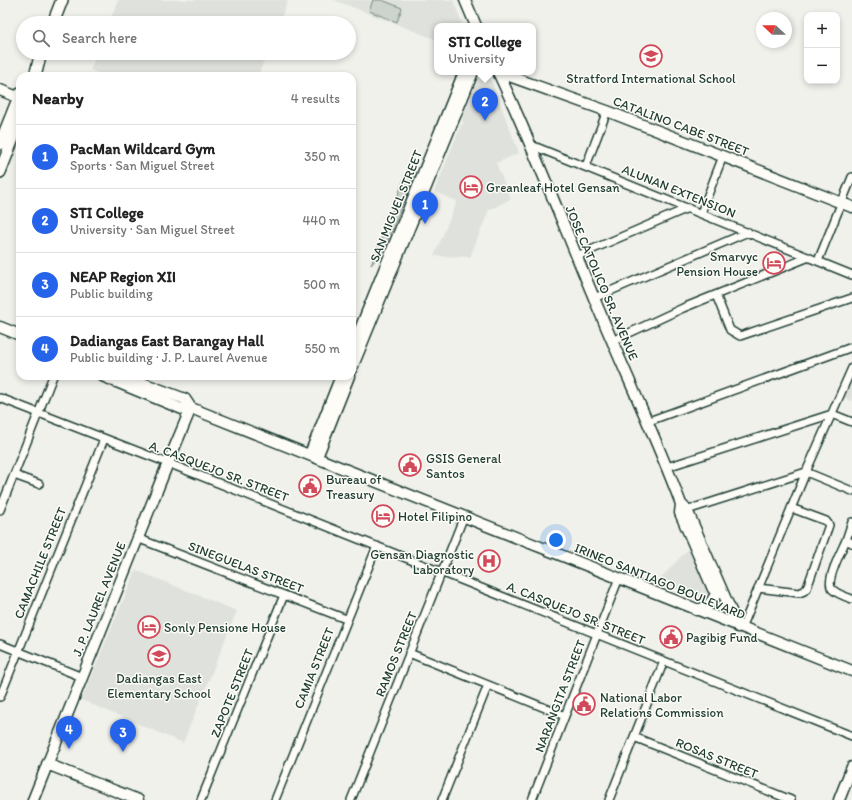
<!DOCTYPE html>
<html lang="en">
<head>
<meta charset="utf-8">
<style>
	:root { --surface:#fff; --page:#f6f6f6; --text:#222; --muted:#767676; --line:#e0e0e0; --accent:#2563eb }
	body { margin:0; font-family:Itim,sans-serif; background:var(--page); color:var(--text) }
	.controls { position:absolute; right:12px; top:12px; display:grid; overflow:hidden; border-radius:8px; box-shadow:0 2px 6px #0003 }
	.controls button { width:36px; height:36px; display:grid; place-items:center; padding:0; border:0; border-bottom:1px solid var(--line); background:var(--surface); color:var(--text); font:20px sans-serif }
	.compass { position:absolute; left:756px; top:12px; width:36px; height:36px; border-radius:50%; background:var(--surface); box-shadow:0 2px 6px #0003; rotate:292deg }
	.you { position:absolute; left:556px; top:540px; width:14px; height:14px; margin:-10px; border:3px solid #fff; border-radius:50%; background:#1a73e8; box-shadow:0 0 0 6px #1a73e833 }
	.badge { display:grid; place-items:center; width:26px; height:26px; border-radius:50%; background:var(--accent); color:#fff; font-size:13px; font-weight:700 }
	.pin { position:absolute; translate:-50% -33px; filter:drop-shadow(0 1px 2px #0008) }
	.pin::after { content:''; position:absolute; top:21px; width:14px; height:12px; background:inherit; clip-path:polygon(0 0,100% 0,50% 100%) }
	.popup { position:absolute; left:434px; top:23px; width:102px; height:52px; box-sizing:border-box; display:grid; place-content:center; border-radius:8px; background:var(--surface); filter:drop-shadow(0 1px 3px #0005); font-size:13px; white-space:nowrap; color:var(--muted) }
	.popup b { font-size:15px; color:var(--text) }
	.popup::after { content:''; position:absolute; left:50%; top:100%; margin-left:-8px; border:8px solid transparent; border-top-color:var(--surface) }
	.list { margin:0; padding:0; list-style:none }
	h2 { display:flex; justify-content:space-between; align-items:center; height:52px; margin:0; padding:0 16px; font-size:17px }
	h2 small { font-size:13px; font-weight:400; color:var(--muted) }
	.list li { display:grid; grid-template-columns:26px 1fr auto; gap:12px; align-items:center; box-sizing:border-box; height:64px; padding:0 16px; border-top:1px solid var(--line) }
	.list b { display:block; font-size:15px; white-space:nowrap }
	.list p { margin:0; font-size:13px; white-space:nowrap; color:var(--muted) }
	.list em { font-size:13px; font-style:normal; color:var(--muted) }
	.icon { flex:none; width:22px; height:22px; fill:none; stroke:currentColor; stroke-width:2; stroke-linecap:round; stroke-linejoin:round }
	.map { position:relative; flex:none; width:852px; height:800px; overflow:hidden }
	.search { position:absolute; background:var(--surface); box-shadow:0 2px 6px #0003; left:16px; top:16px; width:340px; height:44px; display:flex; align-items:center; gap:10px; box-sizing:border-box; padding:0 14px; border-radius:22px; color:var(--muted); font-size:15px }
	.panel { position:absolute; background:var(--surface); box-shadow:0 2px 6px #0003; left:16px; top:72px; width:340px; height:308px; border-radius:12px }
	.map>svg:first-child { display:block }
</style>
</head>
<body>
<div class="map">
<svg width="852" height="800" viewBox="0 0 852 800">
	<rect width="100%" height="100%" fill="#f0f1eb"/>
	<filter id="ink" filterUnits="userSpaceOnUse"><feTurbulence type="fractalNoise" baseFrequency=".025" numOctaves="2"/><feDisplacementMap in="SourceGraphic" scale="8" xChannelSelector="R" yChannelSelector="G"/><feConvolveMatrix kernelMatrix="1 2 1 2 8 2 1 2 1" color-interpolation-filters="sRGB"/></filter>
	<g filter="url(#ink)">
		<!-- built -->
		<path fill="#dfe2dc" d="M118,0H288L279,23H109Z
			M334,0H453L463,26H437V40Z
			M97,53H267L258,76H104L90,70Z
			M481,72H488L519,153L496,163L511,199L489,210L470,257L434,256L457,201L434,192L461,125H463L462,116Z
			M852,375V401L843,397Z
			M691,546L713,596L709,601L657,582Z
			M136,570L237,611L183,743L81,700Z"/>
		<!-- green -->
		<path fill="#cdd3cd" stroke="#768880" d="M373,0H382L402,8L397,22L369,11Z
			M408,169L416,172L383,252L371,265Z"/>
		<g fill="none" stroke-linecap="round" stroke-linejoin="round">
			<!-- street casing -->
			<g stroke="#1f3d34" stroke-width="10">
				<path id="street" d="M531,145L852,275
					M586,166L607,111
					M701,213L723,156
					M577,256L688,208
					M818,261L852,177
					M716,295L730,330L740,336L852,298
					M594,298L748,232
					M612,341L683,308L809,257
					M0,398L168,463L852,736
					M649,421L852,347
					M667,467L832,414L852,422
					M14,475L39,484
					M0,510L53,376
					M684,511L806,472L852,491
					M852,522L846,540L852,543
					M137,538L346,619
					M846,540C842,550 825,581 832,589C837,594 846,597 852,599
					M758,588L799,593L804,591L807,588L829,525L826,521L791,508
					M742,628L806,472L852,368
					M0,644L82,677
					M409,653L565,716
					M0,697L104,439
					M634,737L791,800
					M201,800L284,595
					M275,800L377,546
					M351,800L464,516
					M442,800L488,685
					M532,800L619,578
					M609,800L664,661"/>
			</g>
			<!-- secondary casing -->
			<g stroke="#1f3d34" stroke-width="13">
				<path id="secondary" d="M465,0L476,26
					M498,72C533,146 562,222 594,298C622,367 655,434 681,504L687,510L738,627
					M498,72L607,111L852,207
					M0,90L20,98
					M0,327L20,335
					M352,349L464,72
					M352,368L473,72
					M102,376L182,409L191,408
					M124,376L185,399L191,408L206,414L852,671
					M310,454L341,376
					M317,457L349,376
					M681,504L680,513L713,589
					M696,610C707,608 710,605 716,594
					M47,764L138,800
					M33,800L168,463L191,408
					M839,800L852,767"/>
			</g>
			<!-- primary casing -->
			<g stroke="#1f3d34" stroke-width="14">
				<path id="primary" d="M53,23L62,0
					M35,76L41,53
					M0,144L20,94
					M0,172L20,121"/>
			</g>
			<!-- street -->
			<use href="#street" stroke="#fdfcf7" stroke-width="7"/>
			<!-- secondary -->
			<use href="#secondary" stroke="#fdfcf7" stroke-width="10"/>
			<!-- primary -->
			<use href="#primary" stroke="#fdfcf7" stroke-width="11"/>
		</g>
	</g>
	<!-- icons -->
	<defs>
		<g id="school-ring" transform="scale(1.15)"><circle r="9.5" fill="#fdfcf7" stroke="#d1495b" stroke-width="1.5"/><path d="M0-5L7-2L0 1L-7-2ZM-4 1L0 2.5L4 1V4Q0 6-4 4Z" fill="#d1495b"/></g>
		<g id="hotel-ring" transform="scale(1.15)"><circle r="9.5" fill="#fdfcf7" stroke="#d1495b" stroke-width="1.5"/><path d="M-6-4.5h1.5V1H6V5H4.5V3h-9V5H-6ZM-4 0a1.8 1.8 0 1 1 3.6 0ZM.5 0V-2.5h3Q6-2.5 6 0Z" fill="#d1495b"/></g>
		<g id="civic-ring" transform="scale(1.15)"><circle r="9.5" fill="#fdfcf7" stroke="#d1495b" stroke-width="1.5"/><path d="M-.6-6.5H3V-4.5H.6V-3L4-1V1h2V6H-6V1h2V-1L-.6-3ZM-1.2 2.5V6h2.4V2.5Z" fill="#d1495b"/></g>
		<g id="hospital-ring" transform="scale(1.15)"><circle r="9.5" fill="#fdfcf7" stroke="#d1495b" stroke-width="1.5"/><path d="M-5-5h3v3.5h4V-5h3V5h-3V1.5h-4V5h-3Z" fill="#d1495b"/></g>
	</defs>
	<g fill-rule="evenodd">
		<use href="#school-ring" x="651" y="56"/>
		<use href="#hotel-ring" x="471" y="187"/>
		<use href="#hotel-ring" x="774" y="263"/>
		<use href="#civic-ring" x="410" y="465"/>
		<use href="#civic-ring" x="310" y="486"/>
		<use href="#hotel-ring" x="383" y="516"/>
		<use href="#hospital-ring" x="489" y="561"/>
		<use href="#hotel-ring" x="149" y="627"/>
		<use href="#civic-ring" x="671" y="637"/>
		<use href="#school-ring" x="159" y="656"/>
		<use href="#civic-ring" x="584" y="704"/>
	</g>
	<g text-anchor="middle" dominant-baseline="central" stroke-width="3" stroke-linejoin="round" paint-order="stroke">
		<!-- poi labels -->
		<g font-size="13" fill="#1f3d34" stroke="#fdfcf7" text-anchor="start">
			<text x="651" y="78" text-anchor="middle">Stratford International School</text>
			<text x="486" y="187">Greanleaf Hotel Gensan</text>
			<text x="758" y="256" text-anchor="end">Smarvyc<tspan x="758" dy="15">Pension House</tspan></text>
			<text x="426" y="458">GSIS General<tspan x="426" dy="15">Santos</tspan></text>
			<text x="326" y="479">Bureau of<tspan x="326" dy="15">Treasury</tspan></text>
			<text x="398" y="516">Hotel Filipino</text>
			<text x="474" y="554" text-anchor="end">Gensan Diagnostic<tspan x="474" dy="15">Laboratory</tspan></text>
			<text x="164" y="627">Sonly Pensione House</text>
			<text x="686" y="637">Pagibig Fund</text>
			<text x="159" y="678" text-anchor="middle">Dadiangas East<tspan x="159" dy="15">Elementary School</tspan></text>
			<text x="600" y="697">National Labor<tspan x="600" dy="15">Relations Commission</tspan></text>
		</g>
		<!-- street labels -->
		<g font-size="13" fill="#1f3d34" stroke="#fdfcf7">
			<text transform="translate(681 126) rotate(21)">CATALINO CABE STREET</text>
			<text transform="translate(679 191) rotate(22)">ALUNAN EXTENSION</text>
			<text transform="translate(396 206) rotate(-68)">SAN MIGUEL STREET</text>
			<text transform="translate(602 283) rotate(67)">JOSE CATOLICO SR. AVENUE</text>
			<text transform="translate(219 471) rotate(21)">A. CASQUEJO SR. STREET</text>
			<text transform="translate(40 563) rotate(-68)">CAMACHILE STREET</text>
			<text transform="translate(246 567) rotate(21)">SINEGUELAS STREET</text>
			<text transform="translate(660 581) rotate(22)">IRINEO SANTIAGO BOULEVARD</text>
			<text transform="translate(99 599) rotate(-68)">J. P. LAUREL AVENUE</text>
			<text transform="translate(576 613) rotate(22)">A. CASQUEJO SR. STREET</text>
			<text transform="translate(396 654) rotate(-68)">RAMOS STREET</text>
			<text transform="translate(314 668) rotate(-68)">CAMIA STREET</text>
			<text transform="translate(232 693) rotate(-68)">ZAPOTE STREET</text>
			<text transform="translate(560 696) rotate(-69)">NARANGITA STREET</text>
			<text transform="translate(717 758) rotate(22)">ROSAS STREET</text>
		</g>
	</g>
</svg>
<div class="controls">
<button>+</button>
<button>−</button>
</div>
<svg class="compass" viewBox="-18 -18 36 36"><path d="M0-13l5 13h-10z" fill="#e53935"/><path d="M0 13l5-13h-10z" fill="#767676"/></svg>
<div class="you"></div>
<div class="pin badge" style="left:425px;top:224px">1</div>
<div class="pin badge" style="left:485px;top:121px">2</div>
<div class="popup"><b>STI College</b>University</div>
<div class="pin badge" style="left:123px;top:752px">3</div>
<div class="pin badge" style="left:69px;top:749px">4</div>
<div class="search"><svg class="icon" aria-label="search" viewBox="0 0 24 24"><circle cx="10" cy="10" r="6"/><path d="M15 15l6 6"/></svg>Search here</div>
<section class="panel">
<h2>Nearby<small>4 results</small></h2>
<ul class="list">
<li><span class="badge">1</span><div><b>PacMan Wildcard Gym</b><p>Sports · San Miguel Street</p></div><em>350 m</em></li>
<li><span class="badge">2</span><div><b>STI College</b><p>University · San Miguel Street</p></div><em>440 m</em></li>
<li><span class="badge">3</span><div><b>NEAP Region XII</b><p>Public building</p></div><em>500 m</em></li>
<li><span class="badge">4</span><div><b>Dadiangas East Barangay Hall</b><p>Public building · J. P. Laurel Avenue</p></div><em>550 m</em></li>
</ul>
</section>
</div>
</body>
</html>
